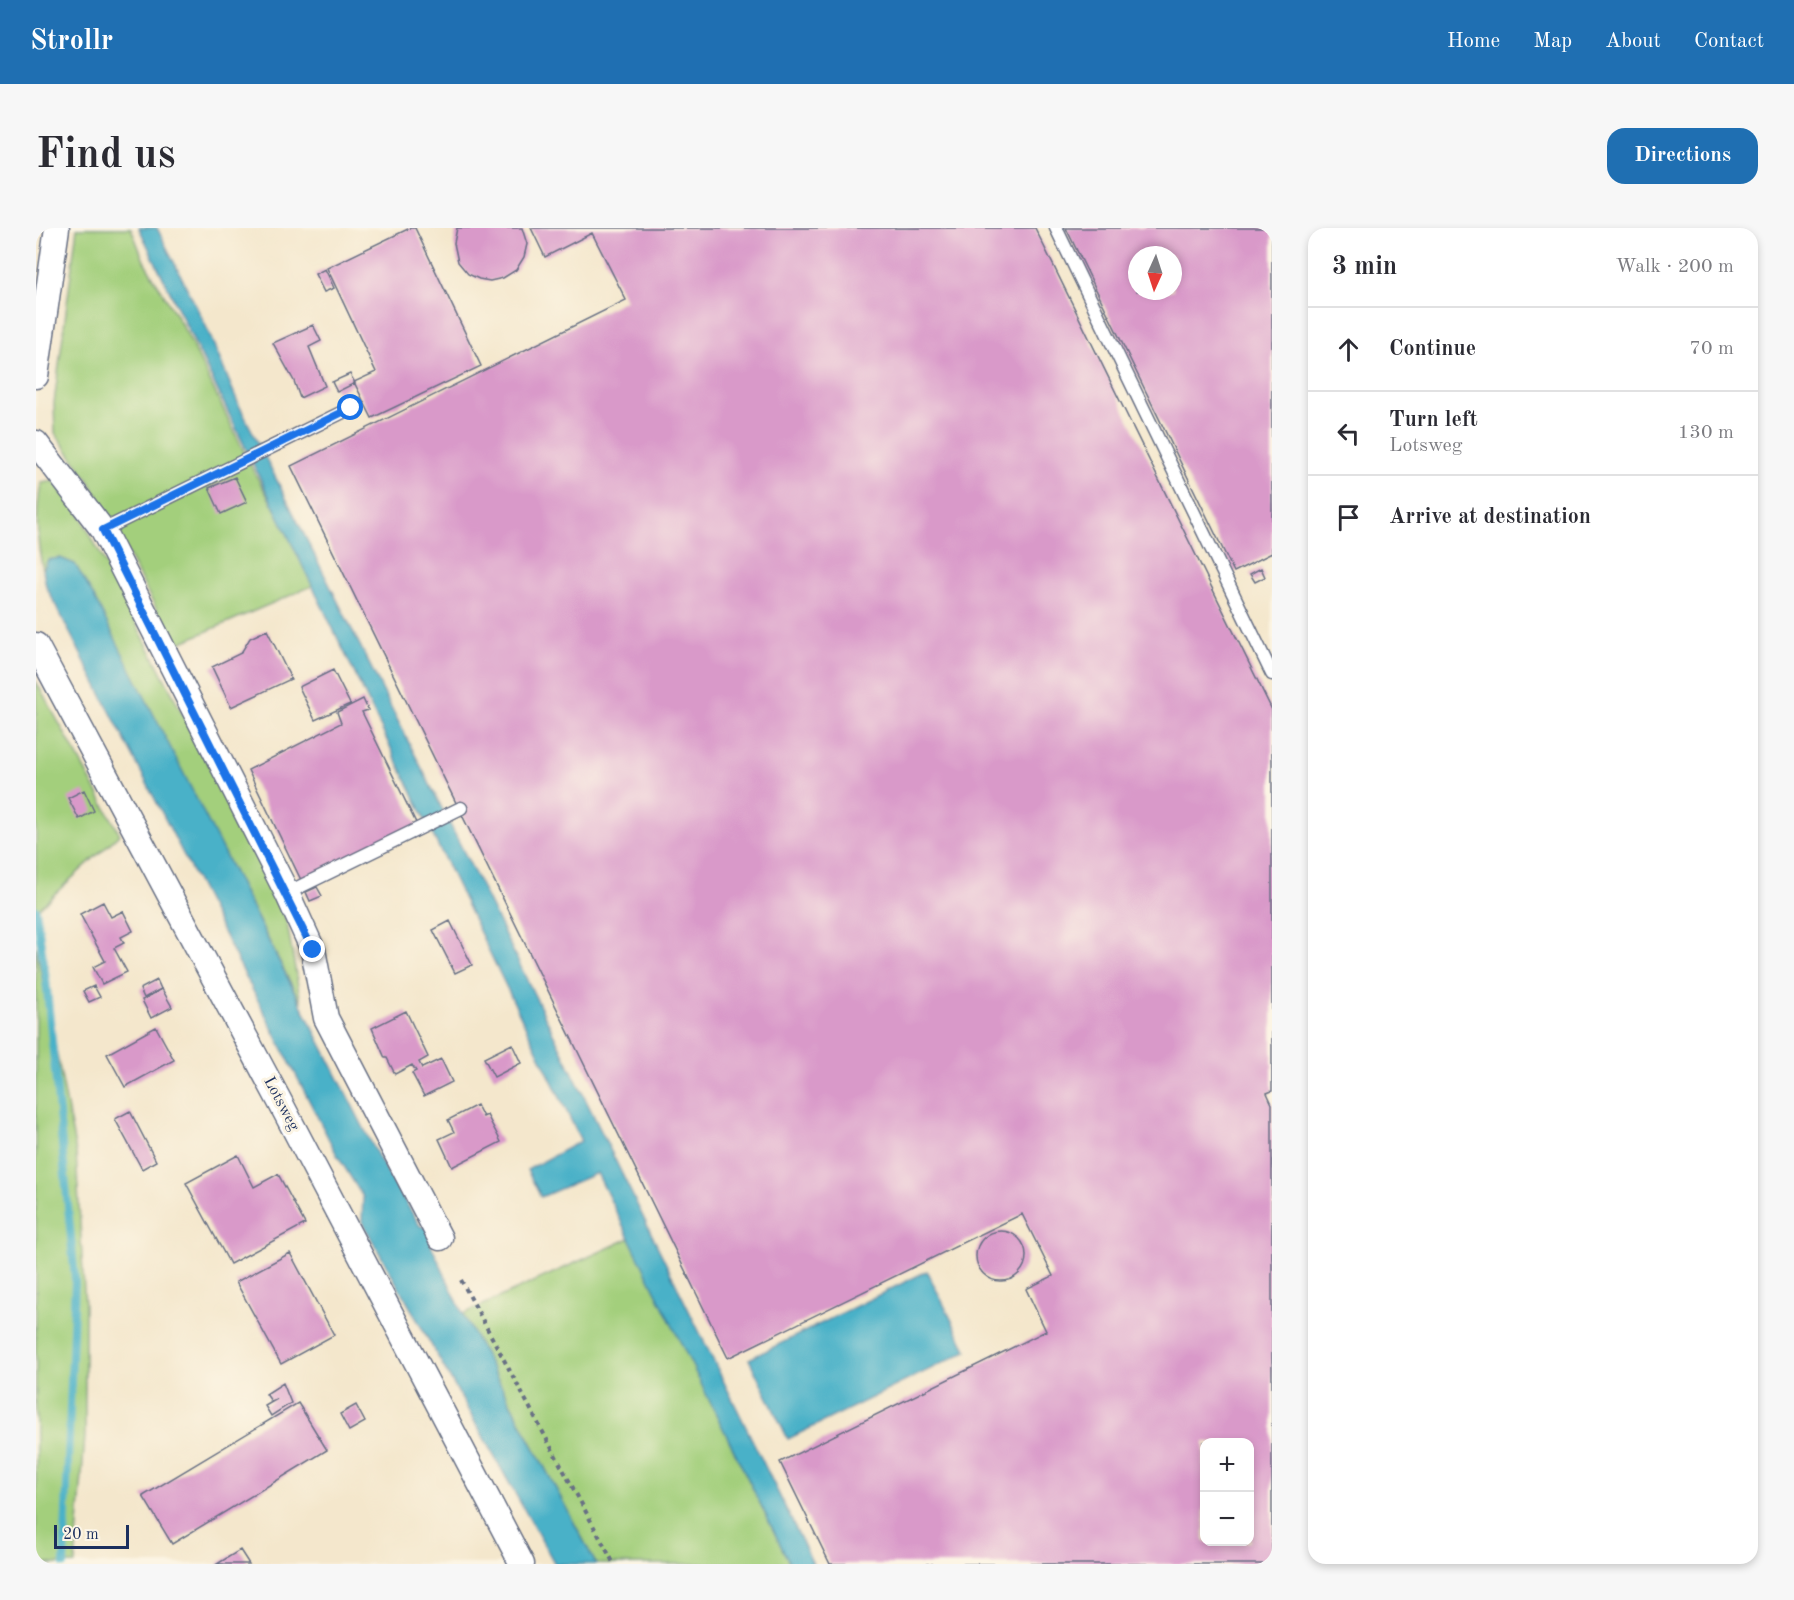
<!DOCTYPE html>
<html lang="en">
<head>
<meta charset="utf-8">
<style>
	:root { --surface:#fff; --page:#f7f7f7; --text:#2b2b33; --muted:#7c7c81; --line:#e1e1e2; --accent:#1f6fb2 }
	body { margin:0; font-family:"Old Standard TT",serif; background:var(--page); color:var(--text) }
	.controls { position:absolute; right:18px; bottom:18px; display:grid; overflow:hidden; border-radius:12px; box-shadow:0 3px 9px #0003 }
	.controls button { width:54px; height:54px; display:grid; place-items:center; padding:0; border:0; border-bottom:2px solid var(--line); background:var(--surface); color:var(--text); font:30px sans-serif }
	.compass { position:absolute; left:1092px; top:18px; width:54px; height:54px; border-radius:50%; background:var(--surface); box-shadow:0 3px 9px #0003; rotate:183deg }
	.scale { position:absolute; left:18px; bottom:15px; width:75px; box-sizing:border-box; padding-left:6px; border:3px solid #1b2f5e; border-top:0; font-size:16px; line-height:21px; white-space:nowrap; color:#1b2f5e; -webkit-text-stroke:4px #fcf5e5; paint-order:stroke }
	.stop { position:absolute; width:18px; height:18px; margin:-14px; border:4px solid #1a73e8; border-radius:50%; background:#fff }
	.stop.end { background:#1a73e8; border-color:#fff; box-shadow:0 2px 6px #0008 }
	.list { margin:0; padding:0; list-style:none }
	h2 { display:flex; justify-content:space-between; align-items:center; height:78px; margin:0; padding:0 24px; font-size:26px }
	h2 small { font-size:20px; font-weight:400; color:var(--muted) }
	.list li { display:grid; grid-template-columns:39px 1fr auto; gap:18px; align-items:center; box-sizing:border-box; height:84px; padding:0 24px; border-top:2px solid var(--line) }
	.list b { display:block; font-size:22px; white-space:nowrap }
	.list p { margin:0; font-size:20px; white-space:nowrap; color:var(--muted) }
	.list em { font-size:20px; font-style:normal; color:var(--muted) }
	.icon { flex:none; width:33px; height:33px; fill:none; stroke:currentColor; stroke-width:2; stroke-linecap:round; stroke-linejoin:round }
	.map { position:relative; flex:none; width:1236px; height:1336px; overflow:hidden; border-radius:18px }
	header { display:flex; align-items:center; gap:36px; box-sizing:border-box; height:84px; padding:0 30px; background:var(--accent); color:#fff }
	header strong { font-size:28px }
	nav { display:flex; gap:33px; margin-inline-start:auto; font-size:21px }
	.intro { display:flex; align-items:center; justify-content:space-between; box-sizing:border-box; height:144px; padding:0 36px }
	h1 { margin:0; font-size:42px }
	.button { padding:15px 27px; border-radius:18px; background:var(--accent); color:#fff; font-size:21px; font-weight:700 }
	main { display:flex; gap:36px; padding:0 36px }
	aside { flex:1; background:var(--surface); border-radius:18px; box-shadow:0 3px 9px #0003 }
	.map>svg:first-child { display:block }
</style>
</head>
<body>
<header>
<strong>Strollr</strong>
<nav><a>Home</a><a>Map</a><a>About</a><a>Contact</a></nav>
</header>
<div class="intro"><h1>Find us</h1><a class="button">Directions</a></div>
<main>
<div class="map">
<svg width="1236" height="1336" viewBox="0 0 1236 1336">
	<rect width="100%" height="100%" fill="#fcf5e5"/>
	<filter id="ink" filterUnits="userSpaceOnUse"><feTurbulence type="fractalNoise" baseFrequency=".0167" numOctaves="2"/><feDisplacementMap in="SourceGraphic" scale="12" xChannelSelector="R" yChannelSelector="G"/><feConvolveMatrix kernelMatrix="1 2 1 2 8 2 1 2 1" color-interpolation-filters="sRGB"/></filter>
	<filter id="wash" filterUnits="userSpaceOnUse"><feTurbulence type="fractalNoise" baseFrequency=".008" numOctaves="4" result="noise"/><feDisplacementMap in="SourceGraphic" scale="24" xChannelSelector="R" yChannelSelector="G"/><feGaussianBlur stdDeviation="1.35" result="paint"/><feColorMatrix in="noise" values="0 0 0 0 0 0 0 0 0 0 0 0 0 0 0 0 0 1.4 0 .05"/><feComposite in="paint" operator="in"/></filter>
	<g filter="url(#wash)">
		<rect width="100%" height="100%" fill="#f4e7cc"/>
		<!-- green -->
		<path fill="#a3cf7b" stroke="#5f7f6c" stroke-width="1.5" d="M41,0H95L108,33L151,106L217,242L281,356L139,417L54,254L19,205L18,175Z
			M18,253L42,283L237,661L251,695L265,775L39,336L24,330L12,332L7,342C0,311 0,286 5,255Z
			M0,453L84,606L0,683Z
			M0,719L40,924L43,977L49,1078V1208L39,1336H0Z
			M594,1010L754,1336H560L427,1086Z"/>
		<!-- water -->
		<path fill="#49b1c8" stroke="#327093" stroke-width="1.5" d="M103,0H121L169,96L203,177L448,664L777,1336H754L561,945L505,969L491,942L545,913Z
			M24,330L39,336L57,367L344,932L384,998L392,1000L397,1010L395,1017L427,1086L560,1336H519L326,994L327,969L301,927L10,358L7,342L12,332Z
			M891,1043L931,1123L752,1211L713,1131Z"/>
		<g fill="none" stroke-linecap="round" stroke-linejoin="round">
			<!-- stream -->
			<path stroke="#49b1c8" stroke-width="8" d="M0,682L10,751L39,1051L28,1336"/>
		</g>
		<g id="blocks">
			<!-- building -->
			<path fill="#d999c9" fill-rule="evenodd" d="M374,0H379L445,138L336,190L318,154L340,144L291,40Z
				M421,0H486L491,16L488,29L480,42L467,50L454,53L443,51L432,46L422,34L418,15Z
				M495,0H999L1236,482V863L1231,865L1236,876V1336H794L744,1234L1010,1103L990,1061L1017,1048L986,986L692,1130L255,238L590,72L556,5L509,29ZM1168,1214H1214V1314H1168Z
				M1030,0H1236V325L1198,344ZM1101,27H1137V63H1101Z
				M289,41L298,60L288,64L279,46Z
				M277,97L285,113L273,119L289,158L264,170L258,153L237,115Z
				M314,146L319,155L301,164L296,154Z
				M199,249L211,274L185,286L173,260Z
				M1225,340L1229,349L1219,354L1214,346Z
				M231,402L255,451L195,479L176,439L205,425L214,410Z
				M297,442L314,476L279,492L263,459Z
				M327,471L332,482L326,484L382,599L266,654L212,542L305,495L301,484Z
				M48,562L58,583L43,591L32,570Z
				M281,659L286,668L274,673L270,664Z
				M67,674L75,689L87,683L97,703L85,709L88,715L78,720L91,744L66,756L57,739L69,733L44,686Z
				M414,693L436,737L419,745L397,702Z
				M121,752L125,761L108,770L104,761Z
				M58,758L64,769L53,774L47,763Z
				M126,761L136,779L115,790L106,772Z
				M370,783L392,829L383,834L386,840L405,831L416,854L388,868L376,845L380,843L376,837L359,846L351,830H349L336,800Z
				M120,799L138,832L89,859L71,826Z
				M476,816L485,835L458,849L448,830Z
				M441,877L447,889L451,887L465,914L416,939L403,911L418,904L412,892Z
				M94,883L120,933L106,941L79,891Z
				M202,927L218,959L242,946L269,996L194,1036L150,955Z
				M940 1028a25 25 0 1 1 50 0a25 25 0 1 1-50 0Z
				M254,1025L298,1107L245,1136L200,1054Z
				M247,1155L255,1175L235,1188L229,1178L241,1171L235,1173L230,1166Z
				M262,1175L291,1222L136,1316L107,1268Z
				M320,1177L329,1194L313,1203L304,1186Z
				M204,1322L213,1336H181Z"/>
		</g>
	</g>
	<g filter="url(#ink)">
		<use href="#blocks" fill-opacity="0" stroke="#676f84" stroke-width="1.5"/>
		<g fill="none" stroke-linecap="round" stroke-linejoin="round">
			<!-- service casing -->
			<g stroke="#676f84" stroke-width="15">
				<path id="service" d="M1020,0L1236,446
					M67,302L315,180
					M251,665L425,580"/>
			</g>
			<!-- minor casing -->
			<g stroke="#676f84" stroke-width="27">
				<path id="minor" d="M0,148L21,0
					M0,215L67,302L251,665L277,722L290,790L404,1010
					M0,417L243,872L486,1336"/>
			</g>
			<!-- path -->
			<path stroke="#676f84" stroke-width="4" stroke-dasharray="4.5 4.5" stroke-linecap="butt" d="M425,1052L578,1336"/>
			<!-- service -->
			<use href="#service" stroke="#fff" stroke-width="12"/>
			<!-- minor -->
			<use href="#minor" stroke="#fff" stroke-width="24"/>
		</g>
	</g>
	<g fill="none" stroke-linecap="round" stroke-linejoin="round" filter="url(#ink)">
		<!-- route -->
		<path stroke="#1a73e8" stroke-width="8" d="M277,722L67,302L315,180"/>
	</g>
	<g text-anchor="middle" dominant-baseline="central" stroke-width="6" stroke-linejoin="round" paint-order="stroke">
		<!-- street labels -->
		<g font-size="16" fill="#1b2f5e" stroke="#fcf5e5">
			<text transform="translate(245 876) rotate(62)">Lotsweg</text>
		</g>
	</g>
</svg>
<div class="controls">
<button>+</button>
<button>−</button>
</div>
<svg class="compass" viewBox="-18 -18 36 36"><path d="M0-13l5 13h-10z" fill="#e53935"/><path d="M0 13l5-13h-10z" fill="#7c7c81"/></svg>
<div class="scale">20 m</div>
<div class="stop" style="left:315px;top:180px"></div>
<div class="stop end" style="left:277px;top:722px"></div>
</div>
<aside>
<h2>3 min<small>Walk · 200 m</small></h2>
<ul class="list">
<li><svg class="icon" aria-label="ahead" viewBox="0 0 24 24"><path d="M12 20V5M6 11l6-6 6 6"/></svg><div><b>Continue</b></div><em>70 m</em></li>
<li><svg class="icon" aria-label="left" viewBox="0 0 24 24"><path d="M17 20v-9H6M10 6l-5 5 5 5"/></svg><div><b>Turn left</b><p>Lotsweg</p></div><em>130 m</em></li>
<li><svg class="icon" aria-label="arrive" viewBox="0 0 24 24"><path d="M6 21V4h12l-3 4 3 4H6"/></svg><div><b>Arrive at destination</b></div></li>
</ul>
</aside>
</main>
</body>
</html>
